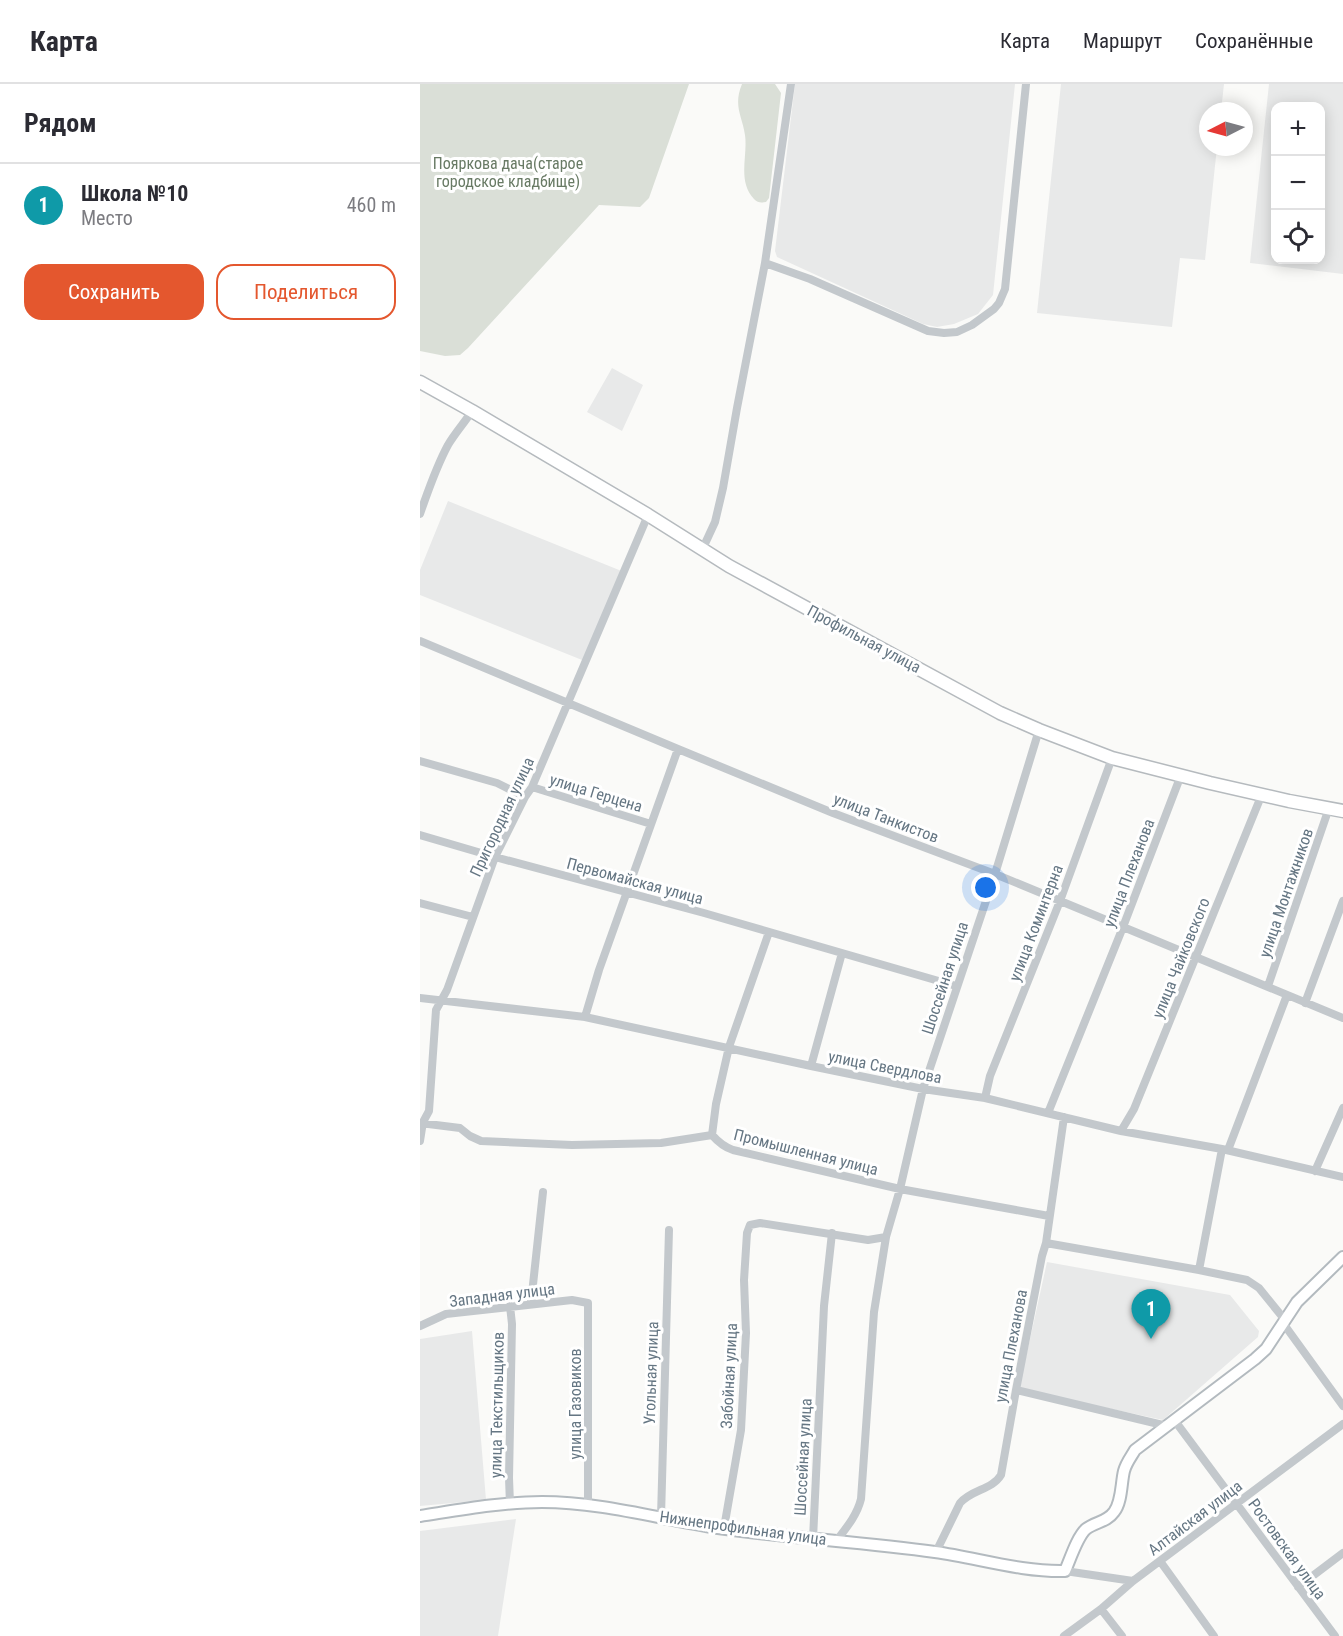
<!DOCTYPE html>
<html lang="ru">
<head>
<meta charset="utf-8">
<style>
	:root { --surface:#fff; --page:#f2f2f3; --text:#2b2b33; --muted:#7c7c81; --line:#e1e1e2; --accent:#e4572e }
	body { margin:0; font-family:"Roboto Condensed",sans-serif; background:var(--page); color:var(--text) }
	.controls { position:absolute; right:18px; top:18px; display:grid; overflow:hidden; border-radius:12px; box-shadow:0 3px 15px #0003 }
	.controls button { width:54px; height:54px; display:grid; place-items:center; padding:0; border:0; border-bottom:2px solid var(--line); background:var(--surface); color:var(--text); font:30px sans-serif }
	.compass { position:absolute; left:779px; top:18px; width:54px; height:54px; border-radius:50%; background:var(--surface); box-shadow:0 3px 15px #0003; rotate:264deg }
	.you { position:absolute; left:566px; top:804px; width:21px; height:21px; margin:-15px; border:4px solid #fff; border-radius:50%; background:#1a73e8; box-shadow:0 0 0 9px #1a73e833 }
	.badge { display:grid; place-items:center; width:39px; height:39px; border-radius:50%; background:var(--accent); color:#fff; font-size:20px; font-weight:700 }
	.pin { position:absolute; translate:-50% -50px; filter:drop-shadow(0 2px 3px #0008) }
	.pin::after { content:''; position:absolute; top:32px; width:21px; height:18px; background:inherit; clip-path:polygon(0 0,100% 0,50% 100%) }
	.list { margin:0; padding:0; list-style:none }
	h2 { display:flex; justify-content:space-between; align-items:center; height:78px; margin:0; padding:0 24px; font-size:26px }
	h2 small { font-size:20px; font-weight:400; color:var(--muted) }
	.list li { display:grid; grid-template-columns:39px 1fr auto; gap:18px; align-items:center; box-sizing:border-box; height:84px; padding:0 24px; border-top:2px solid var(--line) }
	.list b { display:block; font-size:22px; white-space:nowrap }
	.list p { margin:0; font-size:20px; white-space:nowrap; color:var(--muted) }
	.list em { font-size:20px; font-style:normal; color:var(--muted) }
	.actions { display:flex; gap:12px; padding:18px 24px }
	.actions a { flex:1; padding:14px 0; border:2px solid var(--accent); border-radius:18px; text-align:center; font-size:21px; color:var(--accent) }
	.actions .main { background:var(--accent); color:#fff }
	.icon { flex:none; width:33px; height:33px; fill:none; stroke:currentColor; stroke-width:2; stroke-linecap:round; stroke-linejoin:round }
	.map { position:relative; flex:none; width:923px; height:1552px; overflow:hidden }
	header { display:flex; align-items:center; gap:36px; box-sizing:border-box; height:84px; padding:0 30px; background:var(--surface); border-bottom:2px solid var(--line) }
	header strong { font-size:28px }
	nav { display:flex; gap:33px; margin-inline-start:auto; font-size:21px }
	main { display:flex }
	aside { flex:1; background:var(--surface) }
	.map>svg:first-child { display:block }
</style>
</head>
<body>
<header>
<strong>Карта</strong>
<nav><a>Карта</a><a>Маршрут</a><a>Сохранённые</a></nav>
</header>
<main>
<aside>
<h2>Рядом<small></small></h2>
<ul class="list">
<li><span class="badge" style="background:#0f9aa8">1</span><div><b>Школа №10</b><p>Место</p></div><em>460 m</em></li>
</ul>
<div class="actions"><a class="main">Сохранить</a><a>Поделиться</a></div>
</aside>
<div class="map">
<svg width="923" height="1552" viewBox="0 0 923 1552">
	<rect width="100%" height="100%" fill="#fafaf8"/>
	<!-- built -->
	<path fill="#e8e9e9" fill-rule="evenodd" d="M375,0H595L573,211L558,230L534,240L517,243L503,240L357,173L355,167Z
		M641,0H804L801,27H788V63H797L785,176L760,174L752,243L617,229Z
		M849,0H923V190L830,179ZM856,22H900V176H856Z
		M192,284L223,301L202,347L167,328Z
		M28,417L204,488L167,578L0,511V486Z
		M627,1178L810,1211L839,1247L838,1253L743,1336L599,1305Z
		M52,1247L66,1416L0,1422V1255Z
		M96,1435L78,1552H0V1447Z"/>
	<!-- green -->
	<path fill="#dadfd7" d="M0,0H269L229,114L220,123L179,121L48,264L40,271L25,272L0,267Z
		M322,0H355L361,9L349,114L346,118C341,119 338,119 334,115C317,97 328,72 325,51C322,31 313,22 322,0Z"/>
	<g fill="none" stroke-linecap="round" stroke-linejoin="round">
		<!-- secondary casing -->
		<g stroke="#b3babf" stroke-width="14">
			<path id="secondary" d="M0,1432C39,1426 82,1418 122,1418C181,1418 239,1435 298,1444C370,1454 443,1458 515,1468C558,1474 601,1488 645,1487C650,1476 657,1453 666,1445C675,1438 687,1438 694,1428C702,1418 701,1399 704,1387C706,1379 711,1373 715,1366L835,1275L846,1265L877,1218L923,1173"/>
		</g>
		<!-- primary casing -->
		<g stroke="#b5babe" stroke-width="15">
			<path id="primary" d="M0,298L52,327L228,431L309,482L580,629L619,646L692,674L790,699L869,717L923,727"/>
		</g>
		<!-- street -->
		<path stroke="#c3c8cc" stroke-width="8" d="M345,179L390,195L508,247L524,249L537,248L552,241L574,225L579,219L585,205L606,0
			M0,430C8,407 16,383 28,361C35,349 45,338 52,327
			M283,464L295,438L303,404L317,324L345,179L371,0
			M0,557L258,665L413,729L575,790L923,934
			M0,677L77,699L105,713
			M112,703L231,740
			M0,751L75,773L284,829L536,902
			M0,819L53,833
			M848,902L909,724
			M0,914L165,933L391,982L503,1005L565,1014L701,1047L802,1065L923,1093
			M885,919L923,817
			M165,933L179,886L258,665
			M391,982L422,869
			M565,1014L570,992L640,817L692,674
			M628,1029L703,843L761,691
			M0,1039L40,1044L50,1052L61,1057L152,1061L241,1059L292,1051C299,1059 304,1063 313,1066L480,1105L629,1132
			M701,1047L714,1025L842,710
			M292,1051L296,1020L309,963L349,848
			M0,1057L3,1038L9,1027L16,926L27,906L75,773L105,713L112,703L228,431
			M808,1066L867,911
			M895,1087L923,1024
			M626,1159L779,1186L827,1196L839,1204L865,1236
			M779,1186L802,1065
			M111,1219L123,1108
			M90,1222L92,1240L89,1394L90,1420
			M863,1239L923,1322
			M0,1242L26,1230L152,1216L168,1219V1422
			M596,1306L747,1342
			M755,1337L915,1552
			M241,1433L249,1146
			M304,1444L321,1346L326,1249L324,1196L327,1149L330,1141L340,1139L448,1156L466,1153
			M393,1455L404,1222L412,1149
			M417,1456C427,1443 437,1431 441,1415L454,1228L466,1153L480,1105L503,1005L575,790L619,646
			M516,1468L540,1419C552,1405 572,1406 581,1391L596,1306L622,1172L626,1159L644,1033
			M740,1477L794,1552
			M645,1487L713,1497
			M878,1503L923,1469
			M681,1525L702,1552
			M644,1552L681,1525L713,1497L923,1340"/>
		<!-- secondary -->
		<use href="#secondary" stroke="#fff" stroke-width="10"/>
		<!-- primary -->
		<use href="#primary" stroke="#fff" stroke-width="12"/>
	</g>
	<g text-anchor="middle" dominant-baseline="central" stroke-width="6" stroke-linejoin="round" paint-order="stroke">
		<!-- park labels -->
		<g font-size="16" fill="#687a64" stroke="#fff">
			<text x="88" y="79">Пояркова дача(старое<tspan x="88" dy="18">городское кладбище)</tspan></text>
		</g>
		<!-- street labels -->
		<g font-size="16" fill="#657683" stroke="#fff">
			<text transform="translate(444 555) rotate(28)">Профильная улица</text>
			<text transform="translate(176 709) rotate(17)">улица Герцена</text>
			<text transform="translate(82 733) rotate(-65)">Пригородная улица</text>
			<text transform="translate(466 734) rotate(21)">улица Танкистов</text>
			<text transform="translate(709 789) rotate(-69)">улица Плеханова</text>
			<text transform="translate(215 797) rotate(15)">Первомайская улица</text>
			<text transform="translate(866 809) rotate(-71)">улица Монтажников</text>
			<text transform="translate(616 839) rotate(-69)">улица Коминтерна</text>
			<text transform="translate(761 874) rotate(-68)">улица Чайковского</text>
			<text transform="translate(525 894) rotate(-72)">Шоссейная улица</text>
			<text transform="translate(465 983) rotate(11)">улица Свердлова</text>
			<text transform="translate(386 1068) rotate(14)">Промышленная улица</text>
			<text transform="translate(82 1211) rotate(-7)">Западная улица</text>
			<text transform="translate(591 1262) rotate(-79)">улица Плеханова</text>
			<text transform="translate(231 1289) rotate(-88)">Угольная улица</text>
			<text transform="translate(309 1292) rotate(-87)">Забойная улица</text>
			<text transform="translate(155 1320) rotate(-90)">улица Газовиков</text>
			<text transform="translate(77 1321) rotate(-89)">улица Текстильщиков</text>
			<text transform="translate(383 1373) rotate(-87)">Шоссейная улица</text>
			<text transform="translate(775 1434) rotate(-37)">Алтайская улица</text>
			<text transform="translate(323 1444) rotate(8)">Нижнепрофильная улица</text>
			<text transform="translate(867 1465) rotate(54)">Ростовская улица</text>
		</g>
	</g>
</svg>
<div class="controls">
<button>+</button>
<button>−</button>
<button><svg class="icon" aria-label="locate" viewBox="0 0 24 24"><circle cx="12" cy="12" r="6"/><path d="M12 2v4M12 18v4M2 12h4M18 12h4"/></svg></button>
</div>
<svg class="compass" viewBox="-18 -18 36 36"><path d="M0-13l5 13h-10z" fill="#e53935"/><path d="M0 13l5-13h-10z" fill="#7c7c81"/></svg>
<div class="you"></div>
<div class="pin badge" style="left:731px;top:1255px;background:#0f9aa8">1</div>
</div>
</main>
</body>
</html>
